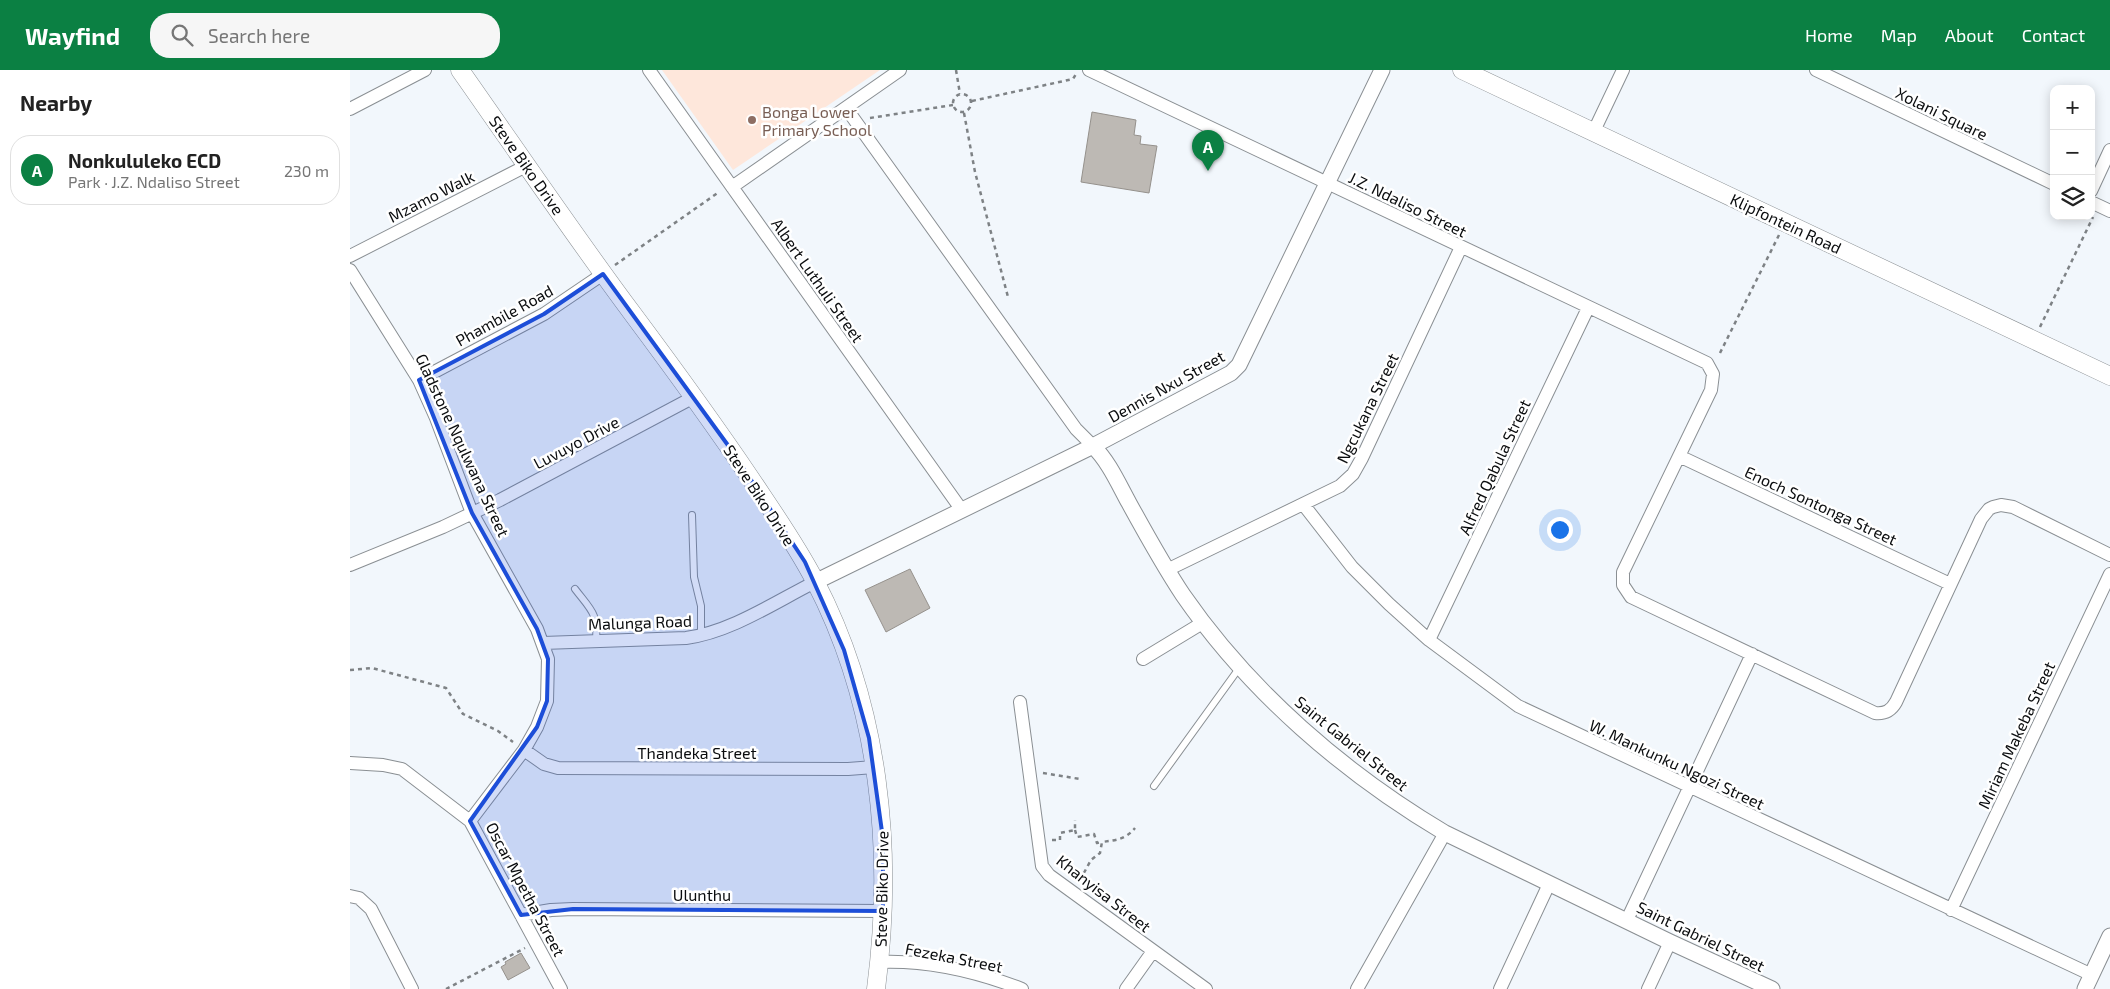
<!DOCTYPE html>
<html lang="en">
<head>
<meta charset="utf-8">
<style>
	:root { --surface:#fff; --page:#f6f6f6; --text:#222; --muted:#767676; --line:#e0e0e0; --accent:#0b8043 }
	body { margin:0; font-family:"Exo 2",sans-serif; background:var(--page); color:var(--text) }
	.controls { position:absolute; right:15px; top:15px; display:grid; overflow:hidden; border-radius:10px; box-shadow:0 2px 12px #0003 }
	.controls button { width:45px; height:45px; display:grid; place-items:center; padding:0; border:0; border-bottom:1px solid var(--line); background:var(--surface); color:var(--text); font:25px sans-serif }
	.you { position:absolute; left:1209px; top:459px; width:18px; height:18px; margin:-12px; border:4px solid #fff; border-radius:50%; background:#1a73e8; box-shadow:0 0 0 8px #1a73e833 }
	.badge { display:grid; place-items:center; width:32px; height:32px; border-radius:50%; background:var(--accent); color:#fff; font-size:16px; font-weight:700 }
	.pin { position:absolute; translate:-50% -41px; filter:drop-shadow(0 1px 2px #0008) }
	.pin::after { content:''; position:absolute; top:26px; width:18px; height:15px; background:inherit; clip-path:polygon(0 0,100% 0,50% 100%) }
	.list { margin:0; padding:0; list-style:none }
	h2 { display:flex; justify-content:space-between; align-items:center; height:65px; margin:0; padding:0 20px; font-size:21px }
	h2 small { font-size:16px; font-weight:400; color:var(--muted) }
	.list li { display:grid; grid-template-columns:32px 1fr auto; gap:15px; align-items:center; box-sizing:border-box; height:70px; margin:0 10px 10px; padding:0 10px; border:1px solid var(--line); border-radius:20px }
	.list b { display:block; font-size:19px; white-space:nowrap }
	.list p { margin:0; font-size:16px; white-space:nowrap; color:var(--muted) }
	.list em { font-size:16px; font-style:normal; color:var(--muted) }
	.icon { flex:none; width:28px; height:28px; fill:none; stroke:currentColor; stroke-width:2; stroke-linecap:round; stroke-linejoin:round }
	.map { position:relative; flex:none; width:1760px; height:919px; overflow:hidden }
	header { display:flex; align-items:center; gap:30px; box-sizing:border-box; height:70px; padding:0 25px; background:var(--accent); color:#fff }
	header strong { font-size:24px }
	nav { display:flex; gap:28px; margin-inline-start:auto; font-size:18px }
	.search { width:350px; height:45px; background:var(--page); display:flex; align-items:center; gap:12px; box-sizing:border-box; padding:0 18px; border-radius:20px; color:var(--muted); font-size:19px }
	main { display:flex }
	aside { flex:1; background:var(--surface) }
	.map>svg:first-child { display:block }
</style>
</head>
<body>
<header>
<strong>Wayfind</strong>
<div class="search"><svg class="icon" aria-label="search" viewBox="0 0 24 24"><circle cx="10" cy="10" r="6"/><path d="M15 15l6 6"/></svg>Search here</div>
<nav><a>Home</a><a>Map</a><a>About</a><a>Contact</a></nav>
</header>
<main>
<aside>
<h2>Nearby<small></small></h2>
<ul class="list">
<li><span class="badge">A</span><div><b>Nonkululeko ECD</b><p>Park · J.Z. Ndaliso Street</p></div><em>230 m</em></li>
</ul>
</aside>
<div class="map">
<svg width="1760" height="919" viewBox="0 0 1760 919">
	<rect width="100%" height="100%" fill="#f2f7fc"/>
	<!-- education -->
	<path fill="#fee7db" d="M312,0H530L383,100Z"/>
	<!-- building -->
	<path fill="#bdb9b4" stroke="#95918c" d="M742,42L786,50L784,65L791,66L790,74L807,76L799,123L731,112Z
		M560,499L580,538L536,562L515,520Z
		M171,883L180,898L158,910L151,897L156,894L155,892Z"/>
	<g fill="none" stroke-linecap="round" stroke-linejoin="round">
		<!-- service casing -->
		<g stroke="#8a8f93" stroke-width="8">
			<path id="service" d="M342,445L344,507L351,536V566
				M225,519C241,540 248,543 246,570
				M804,716L890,597"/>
		</g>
		<!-- minor casing -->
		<g stroke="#8a8f93" stroke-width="14">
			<path id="minor" d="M299,0L611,439
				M739,0L1357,293L1363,304L1361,320L1273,502V515L1281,527L1525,643C1535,644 1541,641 1546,632L1631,449L1639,439L1643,437L1651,435L1663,437L1760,485
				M1466,0L1704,114
				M496,38L726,359L743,376
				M0,39L75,0
				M1243,63L1273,0
				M382,117L550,0
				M1741,121L1760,80
				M1741,132L1760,141
				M0,186L178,95
				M0,200L69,310L86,348L122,443L187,559L198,589L197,631L187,657L174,680L120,751
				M69,310L194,244L253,204
				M1329,386L1600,514
				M953,434L1002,497L1039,534L1079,570L1168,636L1742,905
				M0,495L93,457L150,430L344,327
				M817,500L990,416L1003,404L1012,388L1111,177
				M1079,570L1238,238
				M193,573L336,568C381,562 425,532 465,512
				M793,589L854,552
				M670,632L692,796L699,805L856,919
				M174,680L194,694L208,698L498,699L524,697
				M0,693L33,695L52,699L120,751L211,919
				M0,826L9,828L21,839L62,919
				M1601,840L1760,504
				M171,845L201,840L223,839L533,841
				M1277,850L1402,584
				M529,892C577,890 628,902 672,919
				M776,919L803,881
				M1007,919L1095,763
				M1150,919L1199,814
				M1298,919L1320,872"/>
		</g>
		<!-- tertiary casing -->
		<g stroke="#8a8f93" stroke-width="17">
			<path id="tertiary" d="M743,376C759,392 768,413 779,433C796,464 813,495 833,525C900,622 994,703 1095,763L1320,872L1422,919
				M465,512L743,376L881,303L889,295L1032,0
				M1735,919L1760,866"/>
		</g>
		<!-- secondary casing -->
		<g stroke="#8a8f93" stroke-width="19">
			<path id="secondary" d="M110,0C167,81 223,164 282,243C323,298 363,353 401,409C423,442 447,476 465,511C530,636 544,781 526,919
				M1112,0L1760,306"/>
		</g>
		<!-- path -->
		<path stroke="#7e8285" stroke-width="2.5" stroke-dasharray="4 4" stroke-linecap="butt" d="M606,0L610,24
			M603 33a9 9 0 1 1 18 0a9 9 0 1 1-18 0Z
			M622,31L723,9L726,4
			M614,43L625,102L658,227
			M520,48L603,35
			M265,195L369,122
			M1690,257L1743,147
			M1370,283L1429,165
			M0,600L22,598L96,618L113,644L148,661L163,672
			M693,703L730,709
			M725,760L727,767L744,764L747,773L752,772
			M702,770H710V763L725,760V750
			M730,810L741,790L750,783L752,772C766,770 775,770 785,758
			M96,919L175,878"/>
		<!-- service -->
		<use href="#service" stroke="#fff" stroke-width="6"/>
		<!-- minor -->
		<use href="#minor" stroke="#fff" stroke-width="12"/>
		<!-- tertiary -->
		<use href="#tertiary" stroke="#fff" stroke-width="15"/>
		<!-- secondary -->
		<use href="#secondary" stroke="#fff" stroke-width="18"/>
	</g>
	<!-- marked area -->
	<path fill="#1d4ed8" fill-opacity="0.2" stroke="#1d4ed8" stroke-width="4" stroke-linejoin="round" d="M253,204L380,378L455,492L494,580L519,668L533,769V841L223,839L171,845L120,751L187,657L197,631L198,589L187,559L122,443L69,310L194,244Z"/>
	<!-- markers -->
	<circle fill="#8d6e63" stroke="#fff" stroke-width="2" cx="402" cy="50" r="5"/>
	<g text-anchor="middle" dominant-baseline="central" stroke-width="5" stroke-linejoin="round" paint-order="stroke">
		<!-- education labels -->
		<g font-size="16" fill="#785e54" stroke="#fff" text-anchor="start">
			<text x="412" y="41">Bonga Lower<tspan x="412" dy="18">Primary School</tspan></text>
		</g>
		<!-- street labels -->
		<g font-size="16" fill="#0a0c0e" stroke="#fff">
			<text transform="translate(1592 43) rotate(26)">Xolani Square</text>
			<text transform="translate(177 95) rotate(55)">Steve Biko Drive</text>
			<text transform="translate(81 126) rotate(-27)">Mzamo Walk</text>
			<text transform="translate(1058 134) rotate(26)">J.Z. Ndaliso Street</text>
			<text transform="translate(1436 153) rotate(25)">Klipfontein Road</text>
			<text transform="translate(468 210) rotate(55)">Albert Luthuli Street</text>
			<text transform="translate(154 245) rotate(-29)">Phambile Road</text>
			<text transform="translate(816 316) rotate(-29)">Dennis Nxu Street</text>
			<text transform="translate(1017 338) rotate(-64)">Ngcukana Street</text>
			<text transform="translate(226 372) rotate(-28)">Luvuyo Drive</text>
			<text transform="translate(113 375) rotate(65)">Gladstone Nqulwana Street</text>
			<text transform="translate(1144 397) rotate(-65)">Alfred Qabula Street</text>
			<text transform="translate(410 425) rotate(57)">Steve Biko Drive</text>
			<text transform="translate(1471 435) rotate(25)">Enoch Sontonga Street</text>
			<text transform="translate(290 552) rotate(-2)">Malunga Road</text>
			<text transform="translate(1666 665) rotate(-65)">Miriam Makeba Street</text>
			<text transform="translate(1002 673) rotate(39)">Saint Gabriel Street</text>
			<text x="347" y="682">Thandeka Street</text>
			<text transform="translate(1327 694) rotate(25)">W. Mankunku Ngozi Street</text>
			<text transform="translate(176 819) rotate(62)">Oscar Mpetha Street</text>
			<text transform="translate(531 819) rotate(-89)">Steve Biko Drive</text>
			<text transform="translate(754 823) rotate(38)">Khanyisa Street</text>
			<text x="352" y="824">Ulunthu</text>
			<text transform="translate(1351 866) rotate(26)">Saint Gabriel Street</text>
			<text transform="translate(604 887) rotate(11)">Fezeka Street</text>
		</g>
	</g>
</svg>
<div class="controls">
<button>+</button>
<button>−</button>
<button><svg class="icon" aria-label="layers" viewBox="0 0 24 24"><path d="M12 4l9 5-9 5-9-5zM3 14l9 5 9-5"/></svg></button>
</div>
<div class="you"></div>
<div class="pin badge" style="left:858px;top:101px">A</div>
</div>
</main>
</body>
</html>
